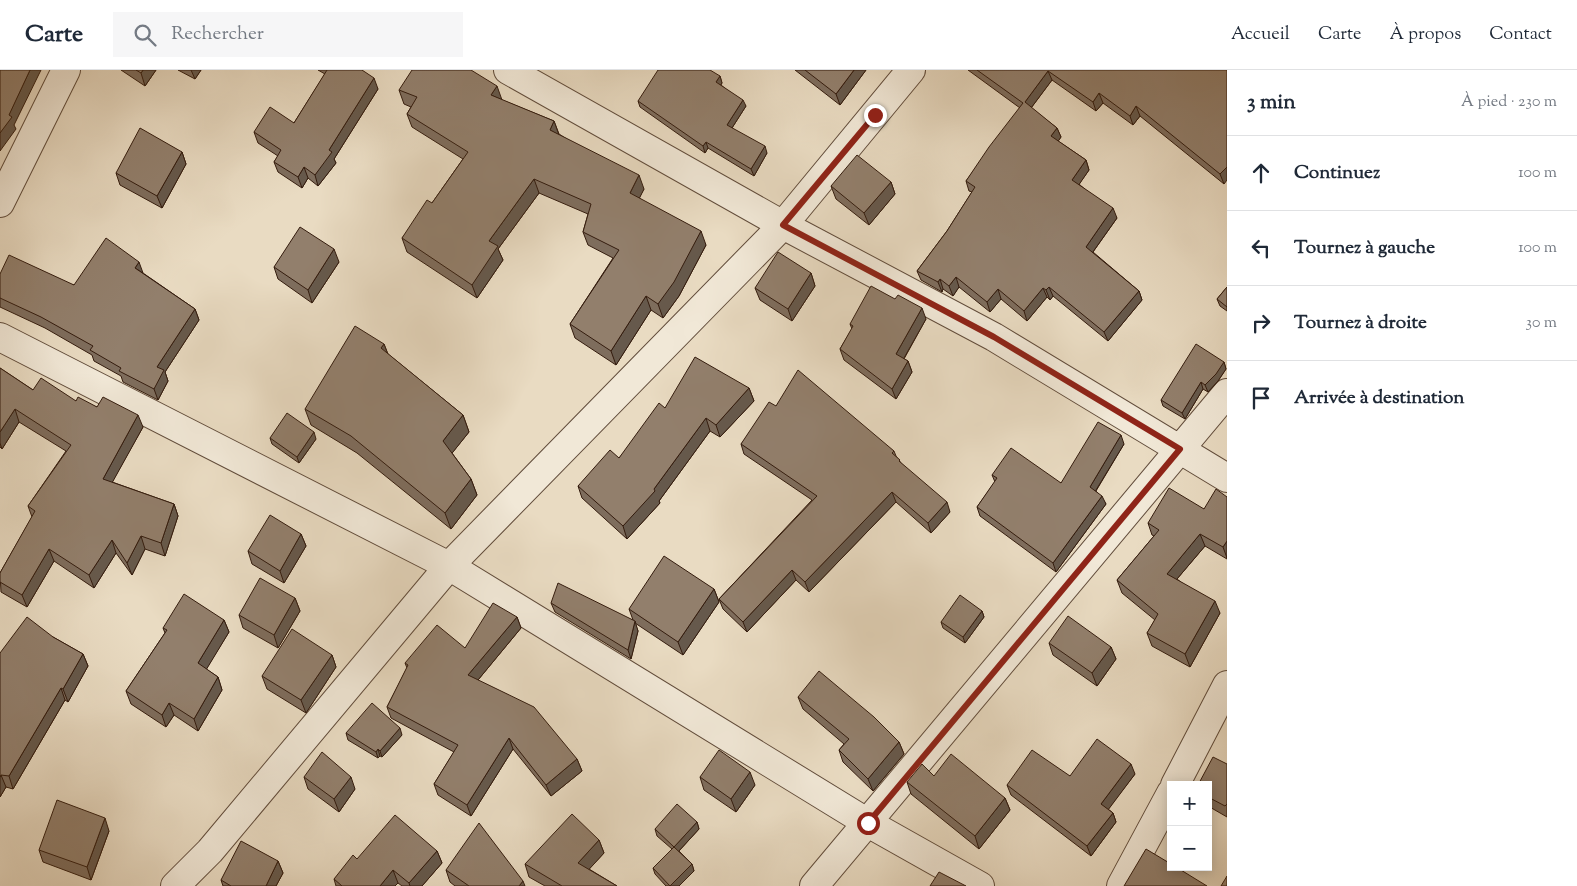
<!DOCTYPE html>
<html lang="fr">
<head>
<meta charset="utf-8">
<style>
	:root { --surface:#fff; --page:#f6f6f7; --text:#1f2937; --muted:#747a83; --line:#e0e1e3 }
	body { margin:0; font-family:"Sorts Mill Goudy",serif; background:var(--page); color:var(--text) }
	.controls { position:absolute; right:15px; bottom:15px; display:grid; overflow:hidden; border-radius:0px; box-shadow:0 2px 12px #0003 }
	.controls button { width:45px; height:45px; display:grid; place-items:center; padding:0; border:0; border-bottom:1px solid var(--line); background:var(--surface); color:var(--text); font:25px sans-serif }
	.stop { position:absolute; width:15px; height:15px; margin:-11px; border:4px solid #8f2418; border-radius:50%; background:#fff }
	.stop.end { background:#8f2418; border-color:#fff; box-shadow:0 1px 5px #0008 }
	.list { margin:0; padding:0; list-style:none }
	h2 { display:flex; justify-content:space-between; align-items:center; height:65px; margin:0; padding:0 20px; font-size:21px }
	h2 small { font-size:16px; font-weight:400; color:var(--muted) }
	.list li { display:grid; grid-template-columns:32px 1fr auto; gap:15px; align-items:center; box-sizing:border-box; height:75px; padding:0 20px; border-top:1px solid var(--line) }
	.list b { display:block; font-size:19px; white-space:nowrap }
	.list em { font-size:16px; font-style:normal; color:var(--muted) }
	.icon { flex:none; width:28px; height:28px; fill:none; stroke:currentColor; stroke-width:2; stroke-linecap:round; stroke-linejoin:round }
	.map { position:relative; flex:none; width:1227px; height:816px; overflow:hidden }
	header { display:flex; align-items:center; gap:30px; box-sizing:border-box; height:70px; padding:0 25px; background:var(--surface); border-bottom:1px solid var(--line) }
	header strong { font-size:24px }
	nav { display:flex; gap:28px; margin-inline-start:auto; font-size:18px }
	.search { width:350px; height:45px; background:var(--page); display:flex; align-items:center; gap:12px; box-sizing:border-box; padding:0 18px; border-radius:0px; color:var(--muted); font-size:19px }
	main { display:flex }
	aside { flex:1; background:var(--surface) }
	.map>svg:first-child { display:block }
</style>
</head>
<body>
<header>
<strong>Carte</strong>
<div class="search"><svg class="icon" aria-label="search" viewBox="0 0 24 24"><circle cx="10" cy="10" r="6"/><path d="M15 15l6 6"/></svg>Rechercher</div>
<nav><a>Accueil</a><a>Carte</a><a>À propos</a><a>Contact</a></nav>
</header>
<main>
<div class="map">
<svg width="1227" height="816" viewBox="0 0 1227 816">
	<rect width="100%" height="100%" fill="#e9dbc2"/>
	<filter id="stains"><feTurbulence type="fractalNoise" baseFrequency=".004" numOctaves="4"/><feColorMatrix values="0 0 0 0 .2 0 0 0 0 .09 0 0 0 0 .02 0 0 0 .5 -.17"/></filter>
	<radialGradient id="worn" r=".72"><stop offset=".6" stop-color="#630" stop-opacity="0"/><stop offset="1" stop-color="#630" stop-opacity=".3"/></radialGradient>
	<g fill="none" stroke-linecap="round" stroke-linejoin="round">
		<!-- minor casing -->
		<g stroke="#614c3b" stroke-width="30">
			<path id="minor" d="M508,0L783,155L994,267L1227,408
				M0,133L66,0
				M0,267L449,496L868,753L980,816
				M1175,715L1227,615
				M175,816L210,781L449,496L783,155L911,0
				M814,816L1227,323
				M1121,816L1171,723"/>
		</g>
		<!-- minor -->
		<use href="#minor" stroke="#f1e8d7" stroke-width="28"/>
	</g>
	<!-- wall -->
	<path fill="#7e6d5d" stroke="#341c0e" d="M121,0H156L145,16Z
		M178,0H201L195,9Z
		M318,0H362L378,19L334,89L336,93L318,116L308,108L302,118L278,102L274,92L278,86L258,73L254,62L294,53L325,4Z
		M795,0H866L840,35Z
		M968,0H1227L1224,114L1140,46L1133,55L1103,33L1096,41L1052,10L1031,38L1057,58L1061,67L1058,71L1086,90L1089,100L1079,114L1117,148L1093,182L1139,221L1142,230L1108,271L1053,226L1050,230L1047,227L1027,251L1001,229L990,242L959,217L953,226L943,219L942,222L921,210L917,201L947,161L972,122L969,121L966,111L1020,38Z
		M720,6L722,13L721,15L746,36L732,58L767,83L754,106L708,78L705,83L640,37L638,31Z
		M399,20L502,30L554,51L559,64L644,119L639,128L706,175L679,226L663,248L651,240L616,295L575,268L570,254L613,188L588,175L583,162L588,144L539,123L498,179L503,190L477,228L407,182L402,168L432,133L463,89L412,57L407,44L411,37L404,34Z
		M182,82L186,94L162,138L120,115L116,103Z
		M891,112L895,124L869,155L836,129L831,116Z
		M339,192L312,233L278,209L274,197Z
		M143,203L195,239L199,250L165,302L168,311L158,330L123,312L121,306L94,291L92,285L45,258L0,237V204L74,215Z
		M811,203L815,216L792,251L760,230L755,218Z
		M1227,217V241L1220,236L1217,229Z
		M926,249L904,289L908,291L912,302L896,329L844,290L840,279L852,259L850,254Z
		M384,274L388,284L463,345L469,362L452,383L471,409L477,425L451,459L357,383L311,355L305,339Z
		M1224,292L1226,299L1218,311L1208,322L1203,319L1185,349L1163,336L1161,330Z
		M0,298L33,320L76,331L97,337L143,357L112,412L174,434L178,446L165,486L145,479L132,505L116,483L94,518L54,491L27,537L1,522L0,503L32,447L28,436L66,381L19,352L2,379L0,377Z
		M749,318L754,331L720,367L710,361L659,431L660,433L627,469L582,428L578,416L619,388L665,338Z
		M776,336L894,381L896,386L901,393L950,442L931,463L896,432L809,522L796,510L747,562L723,539L719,529L812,430L744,384L741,374Z
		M270,368L316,369L299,393L272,374Z
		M1124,374L1096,421L1106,434L1056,502L980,446L977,437L995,412L992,405L1061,413Z
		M1227,427V489L1205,476L1177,509L1220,543L1190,597L1152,576L1147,563L1155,550L1122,523L1117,510L1154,466L1152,465L1148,453L1204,439Z
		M301,464L306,476L284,513L252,494L248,481Z
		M714,519L719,532L683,585L635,553L638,561L631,589L555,542L551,533L633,550L629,539Z
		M295,528L300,541L278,578L243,558L239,545Z
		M982,541L984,547L965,573L943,558L941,552Z
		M517,547L521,558L478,610L577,689L582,701L551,726L513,679L471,746L438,725L434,714L454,682L391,648L387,637L407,598L405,593L465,578Z
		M224,550L229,562L206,599L218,607L222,620L198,661L174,645L166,657L131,634L126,621L165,563L163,558Z
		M53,567L83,584L88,596L68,632L65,630L13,719L6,717L0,727V583Z
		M1049,573L1111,577L1116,589L1097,616L1053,585Z
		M332,585L336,597L306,643L267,619L262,606Z
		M798,627L899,672L904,684L873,721L843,692L839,680L844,674L803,639Z
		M346,663L402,665L382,687L380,686L378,688L348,670Z
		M1227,694V747L1208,736V715Z
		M1135,704L1108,739L1113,743L1116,752L1091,786L1011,725L1007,715L1070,706Z
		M934,706L1005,728L1010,740L979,779L911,724L907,712Z
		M304,707L355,719L339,742L308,719Z
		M700,707L755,715L736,742L704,720Z
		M697,752L699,759L679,781L692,794L694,801L679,816H666L655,804L653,798L672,779L657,766L655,759Z
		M109,761L91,810L43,792L39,780Z
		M599,770L604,783L589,799L617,816H545L529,807L525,794Z
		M437,781L442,793L422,816H402L398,813L395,816H336L334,809L357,789Z
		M278,791L283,803L276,816H223L221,810Z
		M446,800L525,816H455L450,812Z"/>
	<!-- shaded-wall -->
	<path fill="#66594c" stroke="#341c0e" d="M30,0H41L14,55L16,59L0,81V63Z
		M143,0H156L145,16L141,3Z
		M191,0H201L195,9Z
		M854,0H866L840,35L836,24Z
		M1048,1L1052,10L1028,42L1025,32Z
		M720,6L722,13L718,18L716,12Z
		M374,8L378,19L334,89L336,93L318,116L315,105L329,80Z
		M497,16L502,30L491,25Z
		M1099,23L1103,33L1096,41L1093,32Z
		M743,30L746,36L730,61L727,55Z
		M1136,36L1140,46L1133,55L1130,46Z
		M554,51L559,65L550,60Z
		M1057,58L1061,67L1055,76L1051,66Z
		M706,72L708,78L705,83L703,76Z
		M765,76L767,83L754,106L751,99Z
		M182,82L186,94L162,138L157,126Z
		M1086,90L1089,100L1076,119L1072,110Z
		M304,97L308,108L302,118L298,107Z
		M1227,97V110L1224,114L1220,104Z
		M639,105L644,119L635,137L630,123Z
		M534,109L539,123L498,179L503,190L477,228L472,215L489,171Z
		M891,112L895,124L869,155L864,143Z
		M1113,138L1117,148L1090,186L1086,177Z
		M701,161L706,175L679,226L663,248L658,234Z
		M334,179L339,192L312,233L308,220Z
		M139,192L143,203L135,198Z
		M811,203L815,216L792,251L788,239Z
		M956,207L959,217L953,226L949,216Z
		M940,209L943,219L942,222L938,212Z
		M1049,217L1053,226L1050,230L1046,220Z
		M1043,218L1047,227L1027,251L1024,241Z
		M998,219L1001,229L990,242L987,232Z
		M1139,221L1142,230L1108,271L1104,262Z
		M646,226L651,240L616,295L611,281Z
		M922,238L926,249L900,295L896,284Z
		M195,239L199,250L165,302L168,311L158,330L154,319L157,297Z
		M384,274L390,290L381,278Z
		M908,291L912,302L896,329L892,319Z
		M1224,292L1226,299L1218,311L1208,322L1205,315Z
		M1201,312L1203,319L1185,349L1182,343Z
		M749,318L754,331L720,367L716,355Z
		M15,339L19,352L2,379L0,373V362Z
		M138,345L143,357L107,422L103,409Z
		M463,345L469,362L449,387L443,371Z
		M706,348L710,361L659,431L660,433L627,469L623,456L654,419Z
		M314,362L316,369L299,393L297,387Z
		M1121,365L1124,374L1093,425L1090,417Z
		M471,409L477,425L451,459L445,443Z
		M892,422L896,432L809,522L805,512Z
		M1102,426L1106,434L1056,502L1053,493Z
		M947,432L950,442L931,463L928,453Z
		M174,434L178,446L165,486L161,473Z
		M301,464L306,476L284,513L280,501Z
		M1200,464L1205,476L1171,516L1167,504Z
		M141,466L145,479L132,505L127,493Z
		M112,470L116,483L94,518L89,505Z
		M1227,471V488L1223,477Z
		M49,479L54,491L27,537L22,525Z
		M792,500L796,510L747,562L743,552Z
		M714,519L719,532L683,585L678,572Z
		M295,528L300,541L278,578L274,565Z
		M1215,531L1220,543L1190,597L1185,584Z
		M982,541L984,547L965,573L963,567Z
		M517,547L521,558L473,616L468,605Z
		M224,550L229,562L203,605L198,593Z
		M635,551L638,561L631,589L628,580Z
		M1111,577L1116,589L1097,616L1092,603Z
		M83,584L88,596L68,632L63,619Z
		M332,585L336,597L306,643L301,630Z
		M218,607L222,620L198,661L194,649Z
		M61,618L65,630L13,719L9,706Z
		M169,633L174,645L166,657L162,645Z
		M400,658L402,665L382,687L380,681Z
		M509,668L513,679L471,746L467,735Z
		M899,672L904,684L873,721L868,709Z
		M378,679L380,686L378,688L376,682Z
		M577,689L582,701L551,726L546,715Z
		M1131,694L1135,704L1105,744L1101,734Z
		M750,702L755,715L736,742L731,729Z
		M1,705L6,717L0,727V707Z
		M351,707L355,719L339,742L334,729Z
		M1005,728L1010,740L979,779L975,766Z
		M1113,743L1116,752L1091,786L1087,776Z
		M105,748L109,761L91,810L87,797Z
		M697,752L699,759L677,783L674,777Z
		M599,770L604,783L583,806L578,793Z
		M437,781L442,793L422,816H410L409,813Z
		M278,791L283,803L276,816H266Z
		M692,794L694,801L679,816H670Z
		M393,800L398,813L395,816H380Z
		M523,811L525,816H519Z"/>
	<!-- building -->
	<path fill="#927f6c" stroke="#341c0e" d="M0,0H30L9,45L12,47L0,63Z
		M136,0H143L141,3Z
		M327,0H362L374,8L329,80L332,82L315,105L304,97L298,107L274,92L281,80L254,62L270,37L294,53Z
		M412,0H471L497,16L491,25L554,51L550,60L639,105L630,123L701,161L674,212L658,234L646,226L611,281L570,254L619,180L583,162L591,134L534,109L489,171L498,176L472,215L402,168L427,130L432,133L468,82L407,44L417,27L399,20Z
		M658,0H710L720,6L716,12L743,30L727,55L765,76L751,99L706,72L703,76L638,31Z
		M805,0H854L836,24Z
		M977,0H1227V97L1220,104L1136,36L1130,46L1099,23L1093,32L1048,1L1025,32L1057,58L1051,66L1086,90L1072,110L1113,138L1086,177L1139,221L1104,262L1049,217L1046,220L1043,218L1024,241L998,219L987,232L956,207L949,216L940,209L938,212L917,201L947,161L975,117L966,111L989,77L1023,33Z
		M140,58L182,82L157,126L116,103Z
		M857,85L891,112L864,143L831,116Z
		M300,157L334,179L308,220L274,197Z
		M106,168L139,192L135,198L195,239L157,297L164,300L154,319L119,301L121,298L90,280L93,276L41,247L0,228V204L9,185L74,215Z
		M778,182L811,203L788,239L755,218Z
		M871,216L895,229L898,225L922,238L896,284L908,291L892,319L840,279L853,256L850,254Z
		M1227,217V237L1217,229Z
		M355,256L384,274L381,278L463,345L443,371L471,409L445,443L351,366L305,339Z
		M1196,274L1224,292L1216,304L1205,315L1201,312L1182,343L1161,330Z
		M695,287L749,318L716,355L706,348L654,419L655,421L623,456L578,416L610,380L619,388L659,333L665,338Z
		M0,298L33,320L41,308L76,331L78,327L97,337L103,327L138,345L103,409L174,434L161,473L141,466L127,493L112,470L89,505L49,479L22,525L0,512V503L35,441L28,436L71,375L15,339L0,362Z
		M798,300L894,381L892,383L900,390L899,391L947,432L928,453L892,422L805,512L792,500L743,552L719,529L817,426L741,374L769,332L776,336Z
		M287,343L314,362L297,387L270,368Z
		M1098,352L1121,365L1090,417L1102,426L1053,493L977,437L997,408L992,405L1011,378L1061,413Z
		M1169,418L1204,439L1216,419L1227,427V471L1223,477L1200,464L1167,504L1215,531L1185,584L1147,563L1158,544L1117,510L1159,460L1148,453Z
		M270,445L301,464L280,501L248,481Z
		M664,486L714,519L678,572L629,539Z
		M260,508L295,528L274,565L239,545Z
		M558,513L635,551L628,580L551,533Z
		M184,524L224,550L198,593L218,607L194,649L169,633L162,645L126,621L167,560L163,558Z
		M960,525L982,541L963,567L941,552Z
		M493,533L517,547L468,605L534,637L577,689L546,715L509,668L467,735L434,714L458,675L387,637L408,595L405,593L437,555L465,578Z
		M1068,546L1111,577L1092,603L1049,573Z
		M27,547L53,567L83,584L63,619L61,618L9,706L1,705L0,707V583Z
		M292,559L332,585L301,630L262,606Z
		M819,601L874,647L899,672L868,709L839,680L849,669L798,627Z
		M372,633L400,658L380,681L378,679L376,682L346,663Z
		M1097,669L1131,694L1101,734L1113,743L1087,776L1007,715L1032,680L1070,706Z
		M719,680L750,702L731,729L700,707Z
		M322,682L351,707L334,729L304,707Z
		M951,684L1005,728L975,766L907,712L922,694L934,706Z
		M1213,687L1227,694V734L1225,736L1208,727V715H1198Z
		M57,730L105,748L87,797L39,780Z
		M677,734L697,752L674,777L655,759Z
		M572,744L599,770L578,793L617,816H562L525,794Z
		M395,745L437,781L409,813L393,800L380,816H342L334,809L353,785L357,789Z
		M479,753L523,811L519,816H469L446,800Z
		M241,771L278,791L266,816H231L221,810Z
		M674,777L692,794L670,816L653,798Z
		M1146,779L1171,794V797H1176L1207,816H1124Z
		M939,802L966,816H930Z
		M1227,806V816H1221Z"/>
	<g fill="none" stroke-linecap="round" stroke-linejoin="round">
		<!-- route -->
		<path stroke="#8f2418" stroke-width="6" d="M868,753L1180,379L994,267L783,155L875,45"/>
	</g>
	<rect width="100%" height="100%" filter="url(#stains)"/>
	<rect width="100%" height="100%" fill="url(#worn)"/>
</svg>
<div class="controls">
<button>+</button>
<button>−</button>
</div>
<div class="stop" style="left:868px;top:753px"></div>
<div class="stop end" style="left:875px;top:45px"></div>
</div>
<aside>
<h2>3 min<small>À pied · 230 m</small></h2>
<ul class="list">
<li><svg class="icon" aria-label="ahead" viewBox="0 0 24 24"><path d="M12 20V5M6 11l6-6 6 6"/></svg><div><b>Continuez</b></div><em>100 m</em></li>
<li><svg class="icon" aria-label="left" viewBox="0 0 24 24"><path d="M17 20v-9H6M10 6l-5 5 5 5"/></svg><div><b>Tournez à gauche</b></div><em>100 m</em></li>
<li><svg class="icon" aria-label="right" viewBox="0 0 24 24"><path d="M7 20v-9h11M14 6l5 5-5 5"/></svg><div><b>Tournez à droite</b></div><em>30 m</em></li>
<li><svg class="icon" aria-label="arrive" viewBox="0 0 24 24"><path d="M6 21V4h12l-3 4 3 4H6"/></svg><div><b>Arrivée à destination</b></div></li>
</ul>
</aside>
</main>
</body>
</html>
